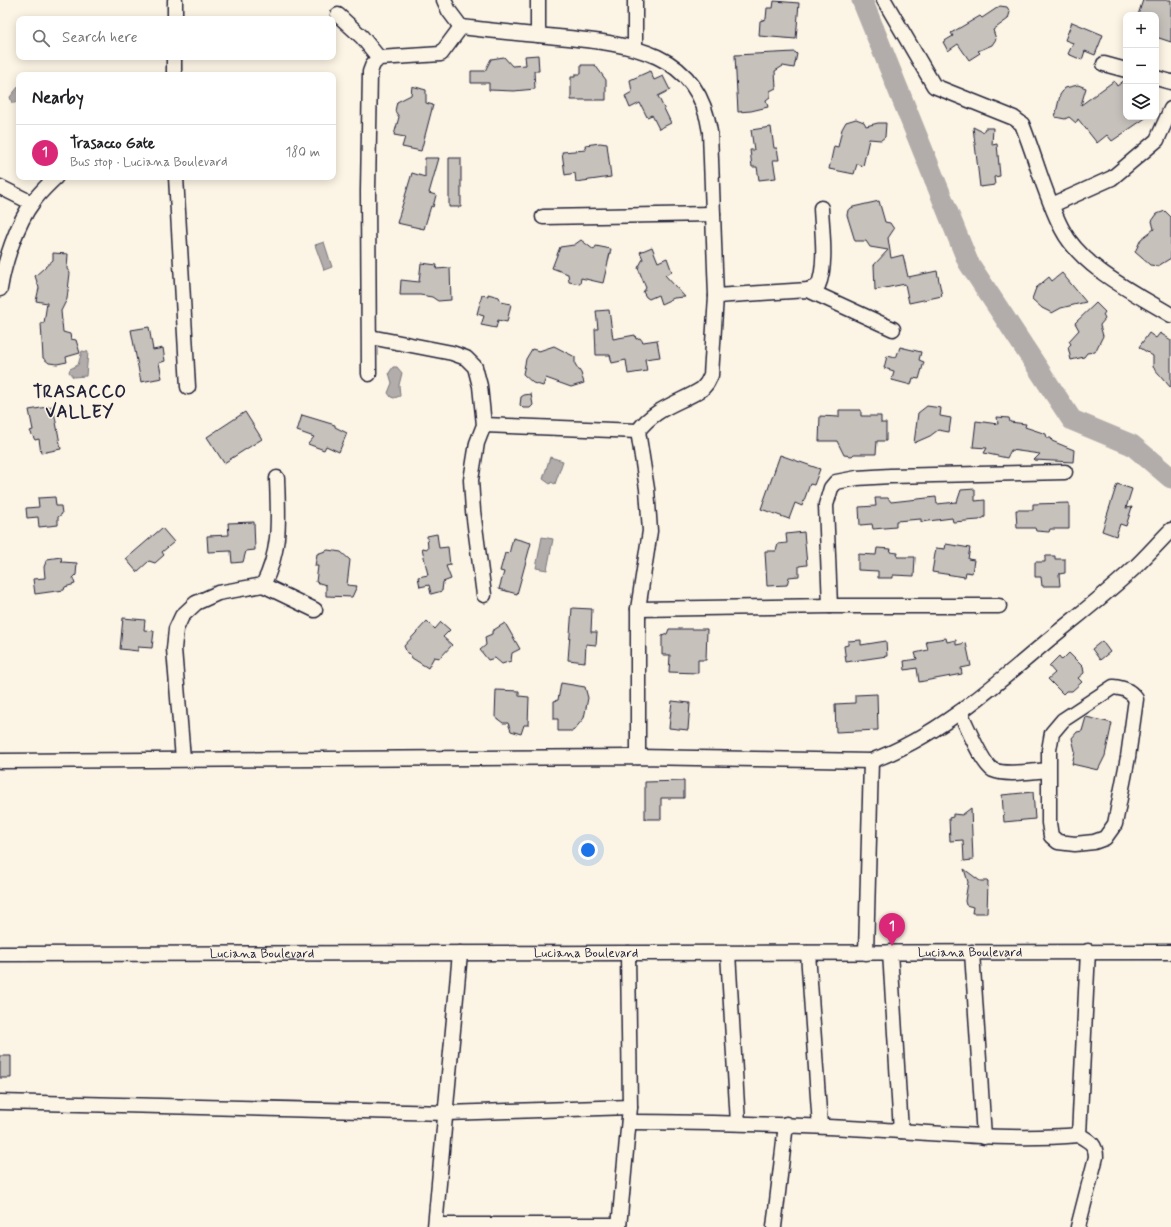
<!DOCTYPE html>
<html lang="en">
<head>
<meta charset="utf-8">
<style>
	:root { --surface:#fff; --page:#f6f6f6; --text:#202124; --muted:#757577; --line:#e0e0e0; --accent:#db2777 }
	body { margin:0; font-family:Mynerve,sans-serif; background:var(--page); color:var(--text) }
	.controls { position:absolute; right:12px; top:12px; display:grid; overflow:hidden; border-radius:8px; box-shadow:0 2px 10px #0003 }
	.controls button { width:36px; height:36px; display:grid; place-items:center; padding:0; border:0; border-bottom:1px solid var(--line); background:var(--surface); color:var(--text); font:20px sans-serif }
	.you { position:absolute; left:588px; top:850px; width:14px; height:14px; margin:-10px; border:3px solid #fff; border-radius:50%; background:#1a73e8; box-shadow:0 0 0 6px #1a73e833 }
	.badge { display:grid; place-items:center; width:26px; height:26px; border-radius:50%; background:var(--accent); color:#fff; font-size:13px; font-weight:700 }
	.pin { position:absolute; translate:-50% -33px; filter:drop-shadow(0 1px 2px #0008) }
	.pin::after { content:''; position:absolute; top:21px; width:14px; height:12px; background:inherit; clip-path:polygon(0 0,100% 0,50% 100%) }
	.list { margin:0; padding:0; list-style:none }
	h2 { display:flex; justify-content:space-between; align-items:center; height:52px; margin:0; padding:0 16px; font-size:17px }
	h2 small { font-size:13px; font-weight:400; color:var(--muted) }
	.list li { display:grid; grid-template-columns:26px 1fr auto; gap:12px; align-items:center; box-sizing:border-box; height:56px; padding:0 16px; border-top:1px solid var(--line) }
	.list b { display:block; font-size:15px; white-space:nowrap }
	.list p { margin:0; font-size:13px; white-space:nowrap; color:var(--muted) }
	.list em { font-size:13px; font-style:normal; color:var(--muted) }
	.icon { flex:none; width:22px; height:22px; fill:none; stroke:currentColor; stroke-width:2; stroke-linecap:round; stroke-linejoin:round }
	.map { position:relative; flex:none; width:1171px; height:1227px; overflow:hidden }
	.search { position:absolute; background:var(--surface); box-shadow:0 2px 10px #0003; left:16px; top:16px; width:320px; height:44px; display:flex; align-items:center; gap:10px; box-sizing:border-box; padding:0 14px; border-radius:8px; color:var(--muted); font-size:15px }
	.panel { position:absolute; background:var(--surface); box-shadow:0 2px 10px #0003; left:16px; top:72px; width:320px; height:108px; border-radius:8px }
	.map>svg:first-child { display:block }
</style>
</head>
<body>
<div class="map">
<svg width="1171" height="1227" viewBox="0 0 1171 1227">
	<rect width="100%" height="100%" fill="#fcf5e5"/>
	<filter id="ink" filterUnits="userSpaceOnUse"><feTurbulence type="fractalNoise" baseFrequency=".025" numOctaves="2"/><feDisplacementMap in="SourceGraphic" scale="8" xChannelSelector="R" yChannelSelector="G"/><feConvolveMatrix kernelMatrix="1 2 1 2 8 2 1 2 1" color-interpolation-filters="sRGB"/></filter>
	<g filter="url(#ink)">
		<!-- water -->
		<path fill="#b2adab" stroke="#78757e" d="M19,86V99L15,103H12L10,97Z
			M324,242L332,267L324,270L315,245Z
			M82,351L88,352L86,376L73,377L69,372L70,369L78,365Z
			M393,367H397L402,373L399,385L400,396L394,398L391,397L388,393L392,383L389,373Z
			M550,457L563,461L555,484L551,482L550,484L543,479Z
			M542,537L553,539L547,570L536,568Z"/>
		<g fill="none" stroke-linecap="round" stroke-linejoin="round">
			<!-- river -->
			<path stroke="#b2adab" stroke-width="21" d="M862,0L968,262L1072,420L1132,445L1171,478"/>
		</g>
		<!-- building -->
		<path fill="#c6c1bb" stroke="#22223b" d="M1143,0H1171V42L1156,37V15H1138Z
			M774,1L799,3L796,39L759,36L760,21L766,19L767,8H773Z
			M1000,6L1007,7L1010,12L1008,19L993,30L996,39L992,45L978,51L980,53L969,60L958,44L948,51L943,42L953,36L951,33L980,16L982,18Z
			M1072,22L1103,35L1095,55L1085,51L1082,60L1068,54L1073,43L1065,40Z
			M795,52L797,54L794,68L783,66L775,71L776,88L770,91V97L766,100L768,107L751,111L738,112L735,55Z
			M538,55L539,71H534L535,89L514,91L489,90V83H471V71H485L491,59L504,57L512,66L526,65L525,56Z
			M581,65H595L606,80V100H571V77H575V74H581Z
			M650,71L654,80L663,76L670,90L658,96L671,123L659,129L652,115L647,117L640,103L630,108L625,96L632,92L630,80Z
			M1126,79V117H1147L1112,141L1107,135L1097,143L1078,119L1076,123L1069,117L1065,119L1055,117L1060,95L1065,88L1078,85L1086,88L1081,105L1114,81L1117,86Z
			M412,86L426,90V103L433,105L421,151L402,147L405,137L394,135L399,117L395,111L397,102L411,95Z
			M856,119L864,122L866,126L878,123H886L885,137L881,140L869,139L863,166L857,164L854,174L829,169L834,146L838,147L842,129L846,122Z
			M771,127L774,148H777L779,160H773L776,178L759,180L757,167H752L750,150H754L751,130Z
			M973,127L983,132L985,128H993L992,145L997,144L1000,176L994,177L995,185L980,187Z
			M600,143L607,144L611,177L576,182L575,173L565,175L562,152L586,150L585,145Z
			M425,158H439L429,193L436,195L433,207L431,206L424,229L397,223L412,173L425,177Z
			M449,158H461V207H449Z
			M879,201L885,222L890,223L894,229L888,238L891,258L903,255L908,277L937,271L942,296L909,303L905,284L875,290L874,265L888,250L870,247L866,241H855L847,215L848,210L853,207Z
			M1165,211L1171,217V258L1158,266L1150,265L1135,252L1141,239L1154,229L1152,221L1157,214Z
			M581,240L594,250L596,246L611,249L603,283L581,278L580,284L569,282L568,274L552,268L560,247L574,245Z
			M652,247L658,262L667,258L672,272L665,275L685,297L674,298L661,304L658,295L649,299L646,297L643,292L646,288L638,268L643,259L640,252Z
			M53,253L68,254L67,269L70,273L67,299L61,311L63,332L70,334L71,339L76,340L80,353L66,357L67,362L57,364L49,363L43,358L41,323H44L47,303L36,301L39,288L35,276L53,260Z
			M421,263L437,265L436,269L450,268L451,300L438,301L432,297L420,295H400L401,280L419,282Z
			M1062,273L1086,302L1061,308L1052,313L1042,308L1032,299L1036,288L1049,277L1052,281Z
			M488,294L499,297L501,302L511,304L507,322L498,320L496,328L481,325L484,316L477,314L482,295L488,296Z
			M1096,303L1105,312L1103,315L1105,319L1100,325L1103,336L1095,352L1087,353L1084,357L1071,360L1068,347L1071,344L1069,341L1079,330L1075,323Z
			M609,310L613,339L635,335L636,339L640,338L643,342L657,340L660,357L645,359L647,371L628,374L626,360L612,363L610,355H596L595,329H598L596,311Z
			M149,327L153,350L163,348L165,361L159,363L162,378L141,382L131,330Z
			M1149,333L1156,338L1160,333L1171,340V388L1153,367V356L1139,347Z
			M554,346L575,357V364L581,373L584,383L571,387L546,378L543,386L533,383L523,374L526,359L532,349L539,351Z
			M900,347L921,352L919,360L924,362L919,379L913,378L911,385L892,380L894,371L884,368L887,356L896,358Z
			M531,394L533,405L530,408H523L520,405L521,397L524,395Z
			M53,406L61,449L41,453L39,439L35,440L30,431L33,430L29,410Z
			M927,406L941,408L940,416L951,418L949,432L938,430L930,436L914,443L918,413Z
			M839,410H861V416H881V423H886V441H877L876,454H854L852,456L844,455L837,441H819L820,416L839,417Z
			M245,412L262,439L224,463L207,437Z
			M302,415L335,425V427L347,433L339,452L326,446L324,450L308,444L314,437L297,431Z
			M997,417L1009,418L1010,422L1026,424L1025,427L1046,434L1047,438H1051L1052,441L1074,450L1073,462L1034,460L1040,454L1011,450L1007,458L984,453L987,448L973,447L976,421L998,424Z
			M780,455L820,469L814,485L810,484L802,506L795,503L789,519L761,509Z
			M1117,484L1132,489L1126,508L1132,507L1126,526L1120,524L1116,536L1102,531Z
			M975,489V501L985,500V517L979,520L953,522L952,518L921,522V519L896,521V527L873,529L872,524L860,525L859,507L876,506L875,498H888L891,502L936,497L937,504L957,502L961,490Z
			M55,497L56,506H61L62,514L58,517V525L39,527L38,517L27,518L26,508L39,507L38,498Z
			M1069,503V529H1050L1049,532L1036,531L1035,528H1017L1016,510H1033V504Z
			M254,522L255,550L246,551L243,562L232,563L231,551L208,552L207,536L229,535L228,523Z
			M162,528L174,542L162,552L164,555L155,563L149,561L137,572L126,559Z
			M804,532L807,565L799,566V576L789,577L787,585L767,586L765,551H776L778,544L787,543L786,534Z
			M437,534L439,548L448,547L450,565L446,566L451,579L443,582L442,591L431,594L429,585L420,587L418,577L428,575L422,548L428,549L427,536Z
			M513,538L531,543L517,594L499,589L504,572L500,571L505,553L509,554Z
			M946,544L970,548L968,559L974,560L972,573L966,572L965,577L932,572L936,548L945,549Z
			M877,548L891,549L890,552L898,553L897,557H915L914,576L893,575V578H878V571L858,570V554L876,555Z
			M328,550L341,552L350,560L347,585L357,586L352,597L326,596V585L316,582L318,566H315L317,554Z
			M1045,556H1055V559H1065V573L1059,574L1060,586H1042L1041,577H1035V562H1045Z
			M61,557L62,562L77,563L76,575L73,578L75,584L65,587L64,590L35,594L33,579L45,578L44,567L47,559Z
			M572,608L592,609L591,632H597L596,645L586,644L585,662L568,660Z
			M123,618L145,620L144,630L154,631L152,648L138,647V651L120,649Z
			M427,621L435,629L441,622L450,630L443,637L452,645L440,658L434,657L428,668L412,658L410,654L407,653L404,646Z
			M505,623L520,649L512,653L511,661L502,664L495,658L488,660L480,650L486,645L485,637L492,634V631Z
			M669,629H707L706,660H698V673L669,672L670,655H662V636L667,634Z
			M946,638L947,642L956,640V645L966,643L971,666L961,668L962,674L919,682L917,668L905,670L904,661L917,659L915,653L928,650L926,641Z
			M861,640V645L886,641L887,656L846,662L844,646L848,645V641Z
			M1102,641L1110,652L1100,660L1092,649Z
			M1069,653L1083,667L1084,673L1078,678L1082,682L1072,691H1066L1063,694L1048,679L1055,673L1049,666L1059,656L1062,660Z
			M561,683L585,687L588,698L584,718L573,731H558V719H554V701L558,700Z
			M496,690L519,691V696L529,697L528,725H524L521,734L511,731L508,723H503L495,717Z
			M877,694L878,730L836,732L835,704L855,703V695Z
			M672,701L690,703L688,730L669,728Z
			M1086,717L1112,723L1105,756L1098,770L1072,764L1075,751L1072,738L1077,732L1082,731Z
			M684,781V798H661V819H645V782Z
			M1033,792L1035,819L1004,822L1002,795Z
			M971,808L973,860L964,861L963,840L950,841L949,818L953,817V814L962,815Z
			M964,869L980,881H988L987,913H972L973,907L966,905L965,901L968,882Z
			M0,1056H11V1078H0Z"/>
		<g fill="none" stroke-linecap="round" stroke-linejoin="round">
			<!-- minor casing -->
			<g stroke="#22223b" stroke-width="17">
				<g id="minor">
					<path d="M444,0L449,11L461,27C493,31 526,34 558,37C627,44 698,49 710,132L716,296L711,375L707,383L702,389C680,403 654,408 638,431L647,489L650,531L638,609V757"/>
					<path d="M538,0V35"/>
					<path d="M635,0V48"/>
					<path d="M884,0L934,86L1014,118L1022,124C1036,159 1045,196 1062,229C1082,268 1135,293 1171,315"/>
					<path d="M338,15L362,37L379,58"/>
					<path d="M175,19V0"/>
					<path d="M1104,64L1126,70"/>
					<path d="M174,75V57"/>
					<path d="M1156,78L1171,82"/>
					<path d="M176,177L188,387"/>
					<path d="M0,187L32,203"/>
					<path d="M1052,205L1112,178L1157,140L1171,109"/>
					<path d="M543,217L713,214"/>
					<path d="M0,289C4,263 17,223 33,202C39,193 48,185 56,177"/>
					<path d="M808,290L893,329"/>
					<path d="M716,296L808,290L818,286C827,266 822,231 821,208"/>
					<path d="M370,337L452,353L466,358L475,367L480,386L484,425L477,443L471,480L473,511L484,595"/>
					<path d="M369,374L368,191L370,72L373,64L379,58L441,54L461,27"/>
					<path d="M484,425L638,431"/>
					<path d="M263,585C282,548 278,517 277,478"/>
					<path d="M830,606L826,505L831,488L836,482L857,478L890,476L1065,472"/>
					<path d="M638,609L830,606H999"/>
					<path d="M1113,687C1123,688 1130,690 1136,699L1128,757L1115,824L1105,838L1094,842L1075,844L1058,842L1051,836L1049,823V750L1052,733L1063,720Z"/>
					<path d="M960,712C966,724 982,764 993,770C1006,776 1034,771 1048,770"/>
					<path d="M183,759L174,649L176,629L182,616L196,603L218,593L263,585L315,610"/>
					<path d="M0,761L638,757L871,761C937,737 993,687 1046,642C1075,618 1105,595 1133,569C1146,557 1158,543 1171,530"/>
					<path d="M890,952L901,1131"/>
					<path d="M972,952L984,1137"/>
					<path d="M728,953L738,1123"/>
					<path d="M808,953L820,1126"/>
					<path d="M866,953L871,761"/>
					<path id="s1" d="M0,954L1171,952"/>
					<path d="M0,1102L447,1113L630,1107"/>
					<path d="M629,1122C709,1122 788,1125 868,1129C938,1133 1009,1141 1079,1135L1088,951"/>
					<path d="M436,1225H619"/>
					<path d="M435,1227L460,953"/>
					<path d="M619,1227L630,1107L628,953"/>
					<path d="M774,1227L786,1124"/>
					<path d="M1078,1227L1096,1157C1096,1144 1089,1141 1079,1135"/>
				</g>
			</g>
			<!-- minor -->
			<use href="#minor" stroke="#fcf5e5" stroke-width="14"/>
		</g>
	</g>
	<g text-anchor="middle" dominant-baseline="central" stroke-width="3" stroke-linejoin="round" paint-order="stroke">
		<!-- street labels -->
		<g font-size="13" fill="#22223b" stroke="#fcf5e5">
			<text stroke="none"><textPath href="#s1" startOffset="970">Luciana Boulevard</textPath></text>
			<text stroke="none"><textPath href="#s1" startOffset="586">Luciana Boulevard</textPath></text>
			<text stroke="none"><textPath href="#s1" startOffset="262">Luciana Boulevard</textPath></text>
		</g>
		<!-- district labels -->
		<g font-size="17" font-weight="bold" letter-spacing="1" fill="#22223b" stroke="#fcf5e5">
			<text x="80" y="392">TRASACCO<tspan x="80" dy="20">VALLEY</tspan></text>
		</g>
	</g>
</svg>
<div class="controls">
<button>+</button>
<button>−</button>
<button><svg class="icon" aria-label="layers" viewBox="0 0 24 24"><path d="M12 4l9 5-9 5-9-5zM3 14l9 5 9-5"/></svg></button>
</div>
<div class="you"></div>
<div class="pin badge" style="left:892px;top:946px">1</div>
<div class="search"><svg class="icon" aria-label="search" viewBox="0 0 24 24"><circle cx="10" cy="10" r="6"/><path d="M15 15l6 6"/></svg>Search here</div>
<section class="panel">
<h2>Nearby<small></small></h2>
<ul class="list">
<li><span class="badge">1</span><div><b>Trasacco Gate</b><p>Bus stop · Luciana Boulevard</p></div><em>180 m</em></li>
</ul>
</section>
</div>
</body>
</html>
